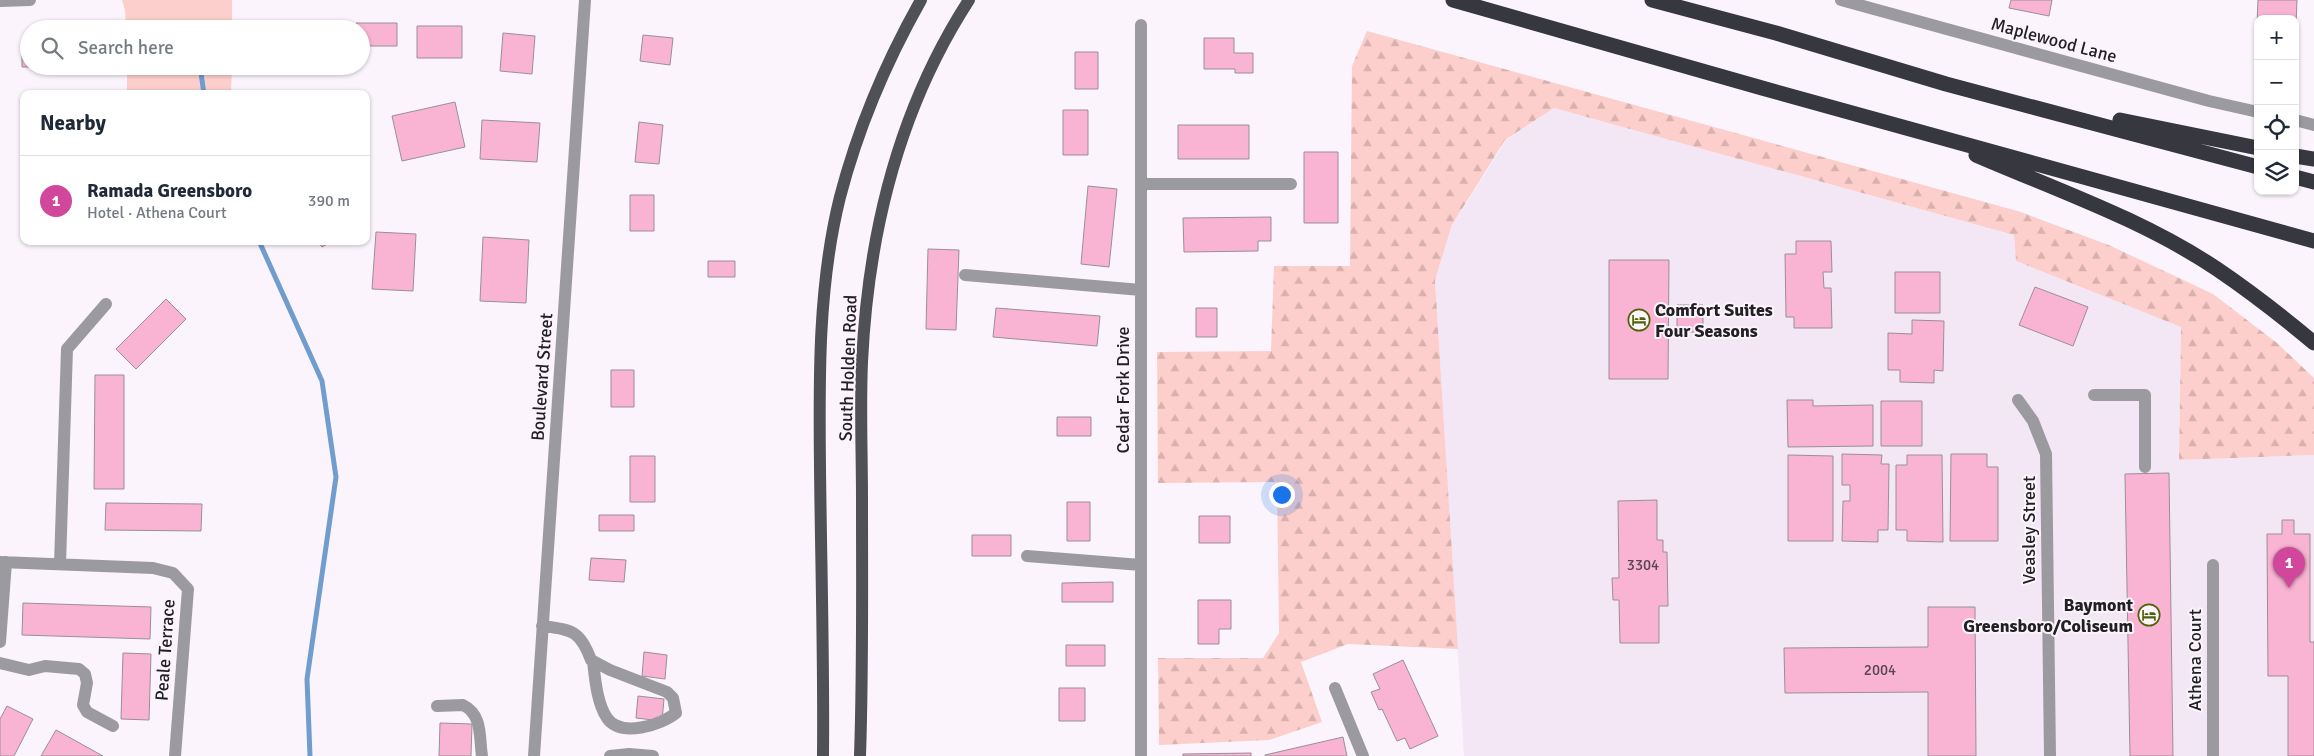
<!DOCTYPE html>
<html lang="en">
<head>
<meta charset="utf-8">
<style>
	:root { --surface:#fff; --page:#f2f2f3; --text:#1f2937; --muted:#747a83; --line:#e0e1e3; --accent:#db2777 }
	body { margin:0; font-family:Signika,sans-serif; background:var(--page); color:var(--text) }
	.controls { position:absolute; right:15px; top:15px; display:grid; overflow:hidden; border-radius:10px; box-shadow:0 1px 4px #0004 }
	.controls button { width:45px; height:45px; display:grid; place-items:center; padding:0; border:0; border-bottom:1px solid var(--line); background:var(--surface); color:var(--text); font:25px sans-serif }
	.you { position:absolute; left:1281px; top:494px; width:18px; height:18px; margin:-12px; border:4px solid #fff; border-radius:50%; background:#1a73e8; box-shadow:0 0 0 8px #1a73e833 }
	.badge { display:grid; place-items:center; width:32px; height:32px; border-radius:50%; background:var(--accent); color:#fff; font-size:16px; font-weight:700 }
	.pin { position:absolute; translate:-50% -41px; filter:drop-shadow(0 1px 2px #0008) }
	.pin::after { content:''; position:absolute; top:26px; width:18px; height:15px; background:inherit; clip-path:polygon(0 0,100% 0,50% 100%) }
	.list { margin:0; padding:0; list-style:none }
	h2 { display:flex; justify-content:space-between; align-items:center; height:65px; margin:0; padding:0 20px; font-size:21px }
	h2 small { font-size:16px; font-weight:400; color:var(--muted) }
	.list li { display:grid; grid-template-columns:32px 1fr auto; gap:15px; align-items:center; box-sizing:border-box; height:90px; padding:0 20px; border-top:1px solid var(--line) }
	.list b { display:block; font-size:19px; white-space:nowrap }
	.list p { margin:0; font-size:16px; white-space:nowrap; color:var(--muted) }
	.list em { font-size:16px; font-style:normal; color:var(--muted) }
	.icon { flex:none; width:28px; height:28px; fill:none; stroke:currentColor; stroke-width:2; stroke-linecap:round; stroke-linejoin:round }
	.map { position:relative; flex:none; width:2314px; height:756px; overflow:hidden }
	.search { position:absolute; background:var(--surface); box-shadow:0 1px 4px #0004; left:20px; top:20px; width:350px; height:55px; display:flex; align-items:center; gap:12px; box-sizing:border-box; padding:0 18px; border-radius:28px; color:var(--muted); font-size:19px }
	.panel { position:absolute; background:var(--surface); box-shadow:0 1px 4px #0004; left:20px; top:90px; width:350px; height:155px; border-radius:10px }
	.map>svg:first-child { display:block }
</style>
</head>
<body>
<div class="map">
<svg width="2314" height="756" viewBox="0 0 2314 756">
	<defs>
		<pattern id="forest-firs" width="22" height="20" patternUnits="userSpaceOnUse" patternTransform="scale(1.25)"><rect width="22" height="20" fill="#fccfcc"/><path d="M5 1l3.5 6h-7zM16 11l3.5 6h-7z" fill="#d8b1af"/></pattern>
	</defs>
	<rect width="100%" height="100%" fill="#fbf4fd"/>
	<!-- built -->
	<path fill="#f3e7f6" d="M1554,108L2014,235L2016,261L2181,327L2179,460L2314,455V756H1464L1435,280L1452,226L1506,140Z"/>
	<!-- forest -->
	<path fill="url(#forest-firs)" d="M1367,31L2021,212L2111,246L2213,294L2277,343L2314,378V455L2179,460L2181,327L2016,261L2014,235L1554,108L1505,140L1452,225L1435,280L1458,649L1348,644L1301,662L1322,722L1269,740L1159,745L1158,658H1263L1279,633L1277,482L1158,483L1157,352L1271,351L1274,266H1350L1352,66Z"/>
	<!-- green -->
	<path fill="#fccfcc" d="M122,0H232V29H126L125,10Z
		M127,66H232L231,94H127Z"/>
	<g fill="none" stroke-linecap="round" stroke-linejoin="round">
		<!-- stream -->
		<path stroke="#709cce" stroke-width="5" d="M200,66L204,94
			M259,241L322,381L336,477L307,679L310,756"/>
	</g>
	<!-- building -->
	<path fill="#f9b4d4" stroke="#9a8f94" d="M2011,0H2052L2049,16L2009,8Z
		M2258,0H2297L2295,51V19H2258V71L2255,70Z
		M356,23H397V46H361V29H356Z
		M417,26H462V58H417Z
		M503,33L535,36L532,74L500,71Z
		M643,35L673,38L670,65L640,61Z
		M1204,38H1234V53H1253V73H1235V69H1204Z
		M22,45H29V66L55,67H22Z
		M1075,52H1098V89H1075Z
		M455,102L465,147L402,161L392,116Z
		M1063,110H1088V155H1063Z
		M482,120L540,123L537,162L480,159Z
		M639,122L663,125L659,164L635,162Z
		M1178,125H1249V159H1178Z
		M1304,152H1338V223H1304Z
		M1088,186L1117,189L1109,267L1081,264Z
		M630,195H654V231H630Z
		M1271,217V241H1258V251L1184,252L1183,218Z
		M376,232L416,234L413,291L372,289Z
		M483,237L529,240L526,303L480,301Z
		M318,241H332L322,247Z
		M1796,241H1831L1832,272H1823L1824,288H1831L1832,328H1794V317H1786L1785,254H1796Z
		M928,249L959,250L956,330L926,329Z
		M1609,260H1669L1668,379H1609Z
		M708,261H735V277H708Z
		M1895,272H1940V313H1895Z
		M2035,287L2088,307L2073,346L2019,325Z
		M166,299L186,319L136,369L116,349Z
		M1677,305H1703V332H1677Z
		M996,308L1100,316L1097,346L993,337Z
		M1196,308H1217V337H1196Z
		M1912,320L1944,321L1943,371L1934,370V383L1900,382V370H1888V333L1912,334Z
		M611,370H634V407H611Z
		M95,375H124V489H94Z
		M1787,400H1813V406L1873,405V446L1788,447Z
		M1881,401H1922V446H1881Z
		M1057,417H1091V436H1057Z
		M1842,454L1882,455L1881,464H1889L1888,530H1878V542L1842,541L1843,501H1850V485H1842Z
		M1951,454H1987V467H1998V541H1950Z
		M1788,455L1833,456V541H1788Z
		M1907,455H1942L1943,542L1907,541V530H1896V465H1907Z
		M630,456H655V502H630Z
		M2169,473L2173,756H2130L2125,474Z
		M1657,500V540H1663V552H1667L1668,606H1659V643H1620L1619,600H1613L1612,578H1619L1618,501Z
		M1067,502H1090V541H1067Z
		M106,503L202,504L201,531L105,530Z
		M599,515H634V531H599Z
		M1199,516H1230V543H1199Z
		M2282,520H2294V534H2310V642H2314V756H2288V676H2268L2267,534H2282Z
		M972,535H1011V556H972Z
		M591,558L626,560L624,582L589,580Z
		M1113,582V602H1062V583Z
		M1198,600H1231V629H1219V644H1198Z
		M23,603L151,607L150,639L22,635Z
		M1928,607H1975L1976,756H1928V692L1785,693L1784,648L1928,647Z
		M1066,645H1105V666H1066Z
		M644,652L667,655L665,679L642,676Z
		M123,653L151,654L149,720L121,719Z
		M1403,660L1438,736L1410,749L1405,738L1397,741L1382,709L1379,710L1371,692L1380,689L1373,674Z
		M1059,688H1085V721H1059Z
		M638,696L664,699L662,721L636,718Z
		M7,706L33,719L14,756H0V719Z
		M440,723L472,724L471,756H439Z
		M56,730L103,756H41Z
		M1343,737L1347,756H1265V755Z
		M1251,753V756H1183V754Z"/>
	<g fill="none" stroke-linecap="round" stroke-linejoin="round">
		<!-- minor -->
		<path stroke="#9b9b9f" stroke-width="12" d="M1841,0L2209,101L2258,112
			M0,1L30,0
			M1141,25V756
			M2295,120L2314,125
			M1141,184H1291
			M965,275L1141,290
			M2094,395H2145V467
			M2018,400L2033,421L2046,454L2050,756
			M1027,556L1141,565
			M0,562L153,568L173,573L188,589L175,756
			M60,564L67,349L106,304
			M542,626C572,630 580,630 591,660L593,661L610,670L667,692L673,698L676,713C661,725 621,738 607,718C597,703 595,679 593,661
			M0,642L6,562
			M0,663L29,670L45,666L79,669L85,674L87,683L83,705L87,712L113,726
			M1335,688L1363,756
			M437,706L463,705C483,715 479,737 482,756
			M534,756L585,0
			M610,756L629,754L653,756
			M2213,756V565"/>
		<!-- major -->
		<path stroke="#505057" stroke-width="12" d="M823,756C824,660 821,564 820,468C819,379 818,285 840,197C858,128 886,62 921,0
			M860,756C863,670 862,584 862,499C862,453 860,407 862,362C868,235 899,108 969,0"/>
		<!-- highway -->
		<path stroke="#37373f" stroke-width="15" d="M1453,0L1762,88L2314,241
			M1652,0L1776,33L1946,84L2258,167
			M2120,120L2258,148
			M1976,155C2057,190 2144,220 2217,269C2251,292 2283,317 2314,343
			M2295,156L2314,159
			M2295,177L2314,182"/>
	</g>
	<!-- icons -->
	<defs>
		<g id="hotel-ring" transform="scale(1.125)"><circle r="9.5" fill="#fbf4fd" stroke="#516105" stroke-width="1.5"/><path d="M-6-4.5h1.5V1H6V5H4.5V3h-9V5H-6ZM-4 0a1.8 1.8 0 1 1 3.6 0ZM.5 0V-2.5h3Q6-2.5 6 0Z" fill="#516105"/></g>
	</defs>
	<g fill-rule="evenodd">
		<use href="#hotel-ring" x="1639" y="320"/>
		<use href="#hotel-ring" x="2149" y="615"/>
	</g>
	<g text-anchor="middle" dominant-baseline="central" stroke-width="4" stroke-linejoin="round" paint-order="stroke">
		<!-- number labels -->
		<g font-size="15" fill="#58454f">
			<text x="1643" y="565">3304</text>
			<text x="1880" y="670">2004</text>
		</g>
		<!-- street labels -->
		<g font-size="18" fill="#222023" stroke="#fbf4fd">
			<text transform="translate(2054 40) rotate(15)">Maplewood Lane</text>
			<text transform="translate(848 368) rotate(-88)">South Holden Road</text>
			<text transform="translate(542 377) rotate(-86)">Boulevard Street</text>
			<text transform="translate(1123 390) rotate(-90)">Cedar Fork Drive</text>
			<text transform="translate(2029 530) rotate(-90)">Veasley Street</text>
			<text transform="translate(165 650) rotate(-86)">Peale Terrace</text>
			<text transform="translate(2195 660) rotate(-90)">Athena Court</text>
		</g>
		<!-- poi labels -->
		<g font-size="18" font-weight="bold" fill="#222023" stroke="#fbf4fd" text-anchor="start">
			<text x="1655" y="310">Comfort Suites<tspan x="1655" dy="21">Four Seasons</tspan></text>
			<text x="2133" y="605" text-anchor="end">Baymont<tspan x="2133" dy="21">Greensboro/Coliseum</tspan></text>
		</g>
	</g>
</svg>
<div class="controls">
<button>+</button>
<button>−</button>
<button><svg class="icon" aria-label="locate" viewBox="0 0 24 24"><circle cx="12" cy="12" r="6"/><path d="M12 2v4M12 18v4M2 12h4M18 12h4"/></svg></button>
<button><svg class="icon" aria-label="layers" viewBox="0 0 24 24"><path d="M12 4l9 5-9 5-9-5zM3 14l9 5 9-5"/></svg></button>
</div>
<div class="you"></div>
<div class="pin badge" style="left:2289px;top:588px;background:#d1479c">1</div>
<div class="search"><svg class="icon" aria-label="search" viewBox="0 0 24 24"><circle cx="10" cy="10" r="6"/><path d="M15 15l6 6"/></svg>Search here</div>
<section class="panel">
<h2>Nearby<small></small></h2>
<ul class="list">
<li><span class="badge" style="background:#d1479c">1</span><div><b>Ramada Greensboro</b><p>Hotel · Athena Court</p></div><em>390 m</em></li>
</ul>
</section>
</div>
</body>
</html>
